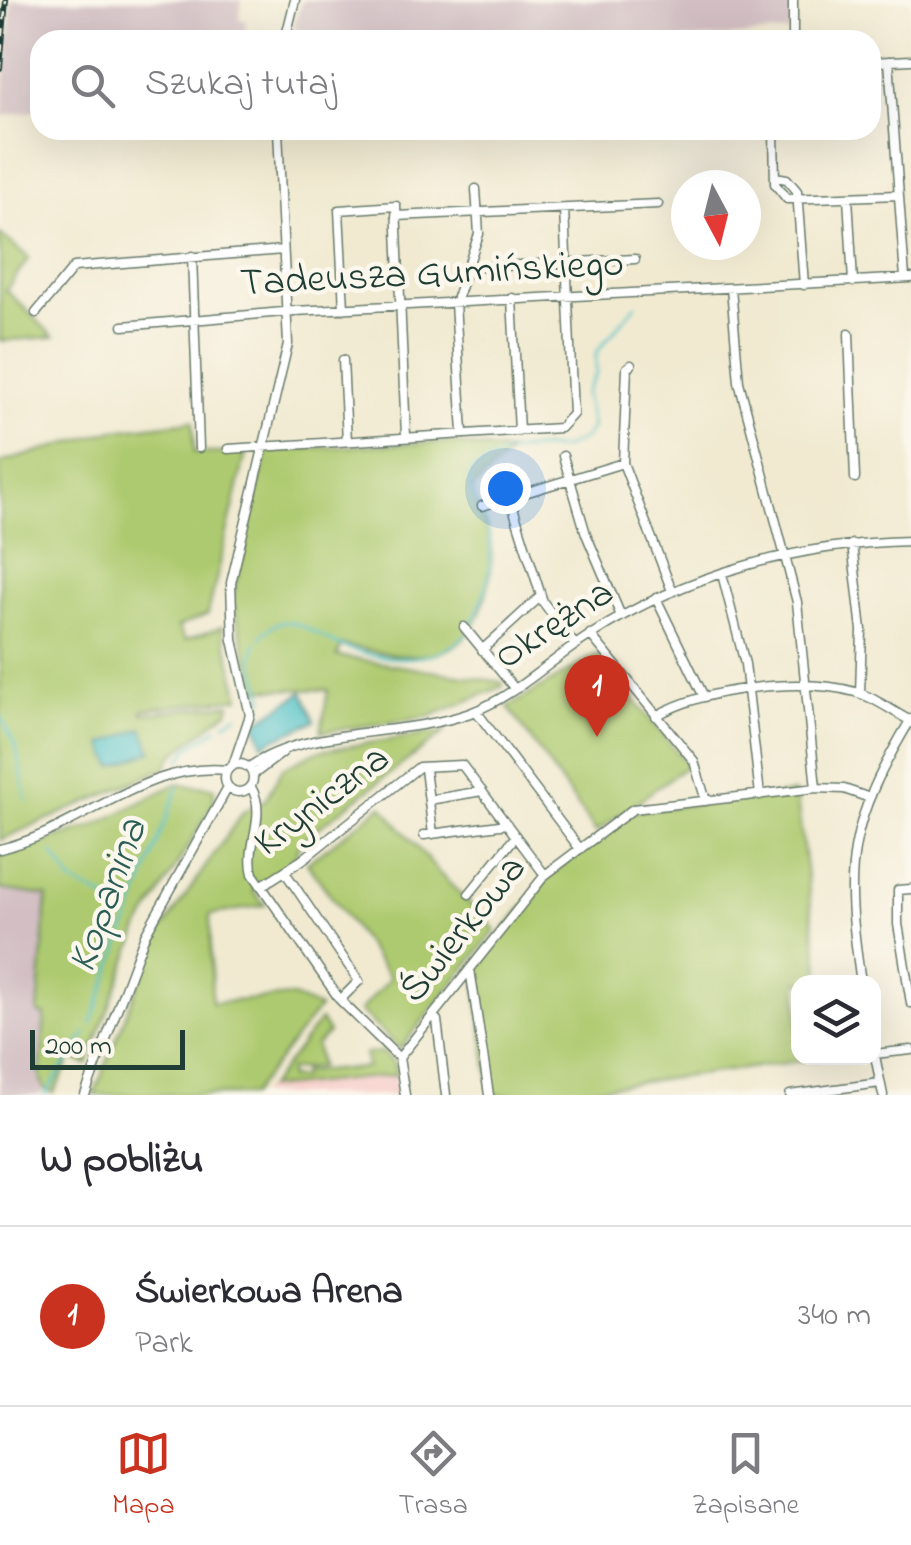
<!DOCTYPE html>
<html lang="pl">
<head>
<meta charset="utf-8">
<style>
	:root { --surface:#fff; --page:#f2f2f3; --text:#2b2b33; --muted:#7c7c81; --line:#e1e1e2; --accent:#c8321e }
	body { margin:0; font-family:"Indie Flower",sans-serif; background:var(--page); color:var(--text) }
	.controls { position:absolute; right:30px; bottom:30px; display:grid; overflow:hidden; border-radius:20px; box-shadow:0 10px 40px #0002 }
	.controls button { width:90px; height:90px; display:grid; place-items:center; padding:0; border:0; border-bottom:2px solid var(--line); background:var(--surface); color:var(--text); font:50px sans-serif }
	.compass { position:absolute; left:671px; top:170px; width:90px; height:90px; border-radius:50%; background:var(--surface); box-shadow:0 10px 40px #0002; rotate:173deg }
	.scale { position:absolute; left:30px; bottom:25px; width:155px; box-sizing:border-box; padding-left:10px; border:5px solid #1f3d34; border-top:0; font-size:28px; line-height:35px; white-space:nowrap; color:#1f3d34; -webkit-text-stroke:8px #fbf7ec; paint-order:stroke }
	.you { position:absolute; left:505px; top:488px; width:35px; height:35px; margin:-25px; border:8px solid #fff; border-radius:50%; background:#1a73e8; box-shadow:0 0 0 15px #1a73e833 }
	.badge { display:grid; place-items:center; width:65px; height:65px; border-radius:50%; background:var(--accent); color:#fff; font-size:32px; font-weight:700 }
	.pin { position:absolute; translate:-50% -82px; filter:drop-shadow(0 2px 5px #0008) }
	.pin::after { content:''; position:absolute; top:52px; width:35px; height:30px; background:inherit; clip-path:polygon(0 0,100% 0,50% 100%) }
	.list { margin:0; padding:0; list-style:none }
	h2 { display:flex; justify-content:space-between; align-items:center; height:130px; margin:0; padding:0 40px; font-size:42px }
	h2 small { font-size:32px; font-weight:400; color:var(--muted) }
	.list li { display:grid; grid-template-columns:65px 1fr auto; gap:30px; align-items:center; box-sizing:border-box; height:180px; padding:0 40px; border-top:2px solid var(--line) }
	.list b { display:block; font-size:38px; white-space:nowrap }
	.list p { margin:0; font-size:32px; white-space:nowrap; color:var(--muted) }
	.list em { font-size:32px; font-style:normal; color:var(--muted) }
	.icon { flex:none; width:55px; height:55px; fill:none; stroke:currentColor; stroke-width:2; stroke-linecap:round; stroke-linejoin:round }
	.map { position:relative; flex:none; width:911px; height:1095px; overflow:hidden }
	.search { position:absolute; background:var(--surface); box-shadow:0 10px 40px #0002; left:30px; right:30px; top:30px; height:110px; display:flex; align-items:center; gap:25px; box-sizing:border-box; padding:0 35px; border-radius:30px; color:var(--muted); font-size:38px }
	.sheet { height:310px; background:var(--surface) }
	nav { display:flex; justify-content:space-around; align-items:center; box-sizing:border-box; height:140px; border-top:2px solid var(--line); background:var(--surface); font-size:28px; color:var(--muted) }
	nav a { display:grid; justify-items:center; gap:5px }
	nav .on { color:var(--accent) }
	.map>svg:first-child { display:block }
</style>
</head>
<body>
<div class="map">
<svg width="911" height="1095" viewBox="0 0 911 1095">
	<rect width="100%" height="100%" fill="#fbf7ec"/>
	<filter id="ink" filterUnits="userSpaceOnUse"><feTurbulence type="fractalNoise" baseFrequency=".01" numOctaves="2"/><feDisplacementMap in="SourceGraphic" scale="20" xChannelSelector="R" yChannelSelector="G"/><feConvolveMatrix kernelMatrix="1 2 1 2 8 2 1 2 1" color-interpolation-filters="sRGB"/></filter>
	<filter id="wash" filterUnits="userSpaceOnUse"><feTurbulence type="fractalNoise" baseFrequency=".0048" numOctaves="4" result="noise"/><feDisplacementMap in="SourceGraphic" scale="40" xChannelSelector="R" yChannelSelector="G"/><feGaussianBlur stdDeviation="2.25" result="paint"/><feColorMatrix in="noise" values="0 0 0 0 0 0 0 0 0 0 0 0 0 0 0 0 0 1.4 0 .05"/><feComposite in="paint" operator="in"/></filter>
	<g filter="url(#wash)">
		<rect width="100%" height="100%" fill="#f1ead1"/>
		<!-- built -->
		<path fill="#f7d0cc" d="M395,1075L398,1095H262L261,1089Z"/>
		<!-- industrial -->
		<path fill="#d2bec3" d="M12,0H242L239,19L246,21L244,40H40V110L2,116Z
			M303,0H791L792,32L684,40H300L294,24Z
			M0,889L47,896L38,1012L45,1015L42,1095H0Z"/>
		<!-- green -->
		<path fill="#aeca70" stroke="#668452" stroke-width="2.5" d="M0,234L29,258L6,290L54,337L0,341Z
			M193,421L194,453H246L208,614L178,627L185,640L222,627L240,698L142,710L143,714L230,704L228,711L173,755L166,768L0,840V463L114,430Z
			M446,442L510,452L473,488C475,510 489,525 491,547C493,572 488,593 479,615C453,674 392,655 342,645L337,656L502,682L503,686L429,717L321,732L328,690L255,689L232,599L267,450Z
			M597,655L688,765L596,832L508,707Z
			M446,731L301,841L292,863L253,891L265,905L210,915L212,1003L291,996L319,1008L251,1095H94L156,939L243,812L265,800L283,768L318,751Z
			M176,784L214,788V803L140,927L87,1064L71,1058L54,1093L44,1089L40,1076L45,1015L38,1013L47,896L0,889V856L96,825Z
			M796,793L821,982H798V1058H824L545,1095H491L474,967L548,876L634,811Z
			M382,806L439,873L496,930L400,1049L360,1011L390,978L307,863Z
			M320,1020L328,1033L316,1045L320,1067L289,1070V1078L302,1077V1072L367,1068L365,1054L383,1052L394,1063L396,1075L268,1088Z"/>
		<!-- water -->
		<path fill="#55c3c9" stroke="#3a807e" stroke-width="2.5" d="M303,692L315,721L263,744L256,723Z
			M143,728L152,751L113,767L103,744Z"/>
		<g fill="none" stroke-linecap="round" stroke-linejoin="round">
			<!-- stream -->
			<path stroke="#55c3c9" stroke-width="2.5" d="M469,628C488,595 498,554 484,517C478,502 466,489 470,472C505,448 524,448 563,449L585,438L592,427L585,393L596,374V353L636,305
				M260,638C267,629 275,622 286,622C303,623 322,638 338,645C376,660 434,668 465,635
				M256,643L252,658L264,696L257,707
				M0,714L16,748L27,801
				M225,723L237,715
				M180,761L188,748L218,728
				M52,852L72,882L121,906
				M91,1024L178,787
				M45,1095L86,1033"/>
		</g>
	</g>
	<g filter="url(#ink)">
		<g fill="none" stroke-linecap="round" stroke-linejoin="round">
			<!-- minor casing -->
			<g stroke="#687a6b" stroke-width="11">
				<path id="minor" d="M793,0V40
					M285,40L295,0
					M889,61L905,278
					M871,62L911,60
					M774,130L775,184L787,199L898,195
					M775,177L787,179L797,191L804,285
					M848,197L853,282
					M396,216L658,204
					M192,256L199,448
					M466,268L635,259
					M731,288L739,382L797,602L816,788
					M512,298L519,431
					M344,309L339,210L396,206L406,436
					M36,313L74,267L283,250
					M123,326L295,311L911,278
					M849,334L855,478
					M343,360L347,441
					M631,365L627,368L623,463L672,591
					M463,433L455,303L479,234L476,189
					M228,449L560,428L573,414L564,209
					M563,456L586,534L621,616
					M510,498L543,602L575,645
					M482,506L623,463
					M852,544L862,630L860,693
					M722,574L745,664L760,795
					M656,598L703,695
					M464,627L515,689
					M590,634L694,761L706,801
					M482,650L541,596
					M476,711L580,849
					M656,716C704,688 801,677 855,692C875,697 893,712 911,721
					M225 778a14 14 0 1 1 28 0a14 14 0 1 1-28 0Z
					M233,765L250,715L233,640L231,583L288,344L278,130
					M249,767C311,725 400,738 470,713C516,696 551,659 592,634C686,574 800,543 911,541
					M425,769L433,834
					M254,774L282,753
					M251,787C268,815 245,845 253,874L340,1000L399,1058L405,1095
					M429,800L482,791
					M424,835L507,824
					M0,849C78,831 144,761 227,770
					M285,872L359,981L340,1000
					M261,886L302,860L419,767L462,765L545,875
					M911,889L898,890V924L911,1003
					M469,894L516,836
					M470,969L489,1095
					M861,982C843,863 848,824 911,719
					M432,1016L437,1020L446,1095
					M874,1051L883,1095
					M874,1054L911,1050
					M399,1058L545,875L633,809L816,788L844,789L867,797
					M85,1095L145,935L228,787
					M790,1095L880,1083"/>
			</g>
			<!-- minor -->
			<use href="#minor" stroke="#fff" stroke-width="8"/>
			<!-- rail casing -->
			<g stroke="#1f3d34" stroke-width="6">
				<path id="rail" d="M0,68L6,0"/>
			</g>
			<!-- rail -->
			<use href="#rail" stroke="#fbf7ec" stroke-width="2.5" stroke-dasharray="8" stroke-linecap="butt"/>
		</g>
	</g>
	<g text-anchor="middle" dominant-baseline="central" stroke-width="9" stroke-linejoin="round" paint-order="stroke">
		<!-- street labels -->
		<g font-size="40" fill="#1f3d34" stroke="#fbf7ec">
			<text transform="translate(432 275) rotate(-3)">Tadeusza Gumińskiego</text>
			<text transform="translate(555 626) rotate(-33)">Okrężna</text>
			<text transform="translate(323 802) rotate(-37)">Kryniczna</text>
			<text transform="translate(464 930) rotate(-51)">Świerkowa</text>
		</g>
		<!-- water labels -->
		<g font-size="42" font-style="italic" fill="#2c5e59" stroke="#fbf7ec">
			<text transform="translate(109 896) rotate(-70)">Kopanina</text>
		</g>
	</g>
</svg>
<div class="controls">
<button><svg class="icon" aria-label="layers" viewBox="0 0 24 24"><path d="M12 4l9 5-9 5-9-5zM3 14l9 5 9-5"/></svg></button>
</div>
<svg class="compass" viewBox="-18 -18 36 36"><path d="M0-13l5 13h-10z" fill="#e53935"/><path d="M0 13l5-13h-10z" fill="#7c7c81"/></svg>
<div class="scale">200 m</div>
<div class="you"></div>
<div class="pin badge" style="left:597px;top:737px">1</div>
<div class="search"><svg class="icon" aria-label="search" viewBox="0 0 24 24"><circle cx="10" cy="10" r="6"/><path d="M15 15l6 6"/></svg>Szukaj tutaj</div>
</div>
<section class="sheet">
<h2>W pobliżu<small></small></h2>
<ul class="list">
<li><span class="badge">1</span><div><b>Świerkowa Arena</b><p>Park</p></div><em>340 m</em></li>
</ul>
</section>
<nav>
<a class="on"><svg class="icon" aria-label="map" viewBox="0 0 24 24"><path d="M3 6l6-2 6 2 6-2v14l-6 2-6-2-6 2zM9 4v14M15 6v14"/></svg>Mapa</a>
<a><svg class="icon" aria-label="directions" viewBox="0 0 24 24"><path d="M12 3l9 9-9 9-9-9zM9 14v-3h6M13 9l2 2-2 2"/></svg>Trasa</a>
<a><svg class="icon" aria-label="saved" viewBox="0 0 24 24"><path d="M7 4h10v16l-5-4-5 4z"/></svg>Zapisane</a>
</nav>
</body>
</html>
